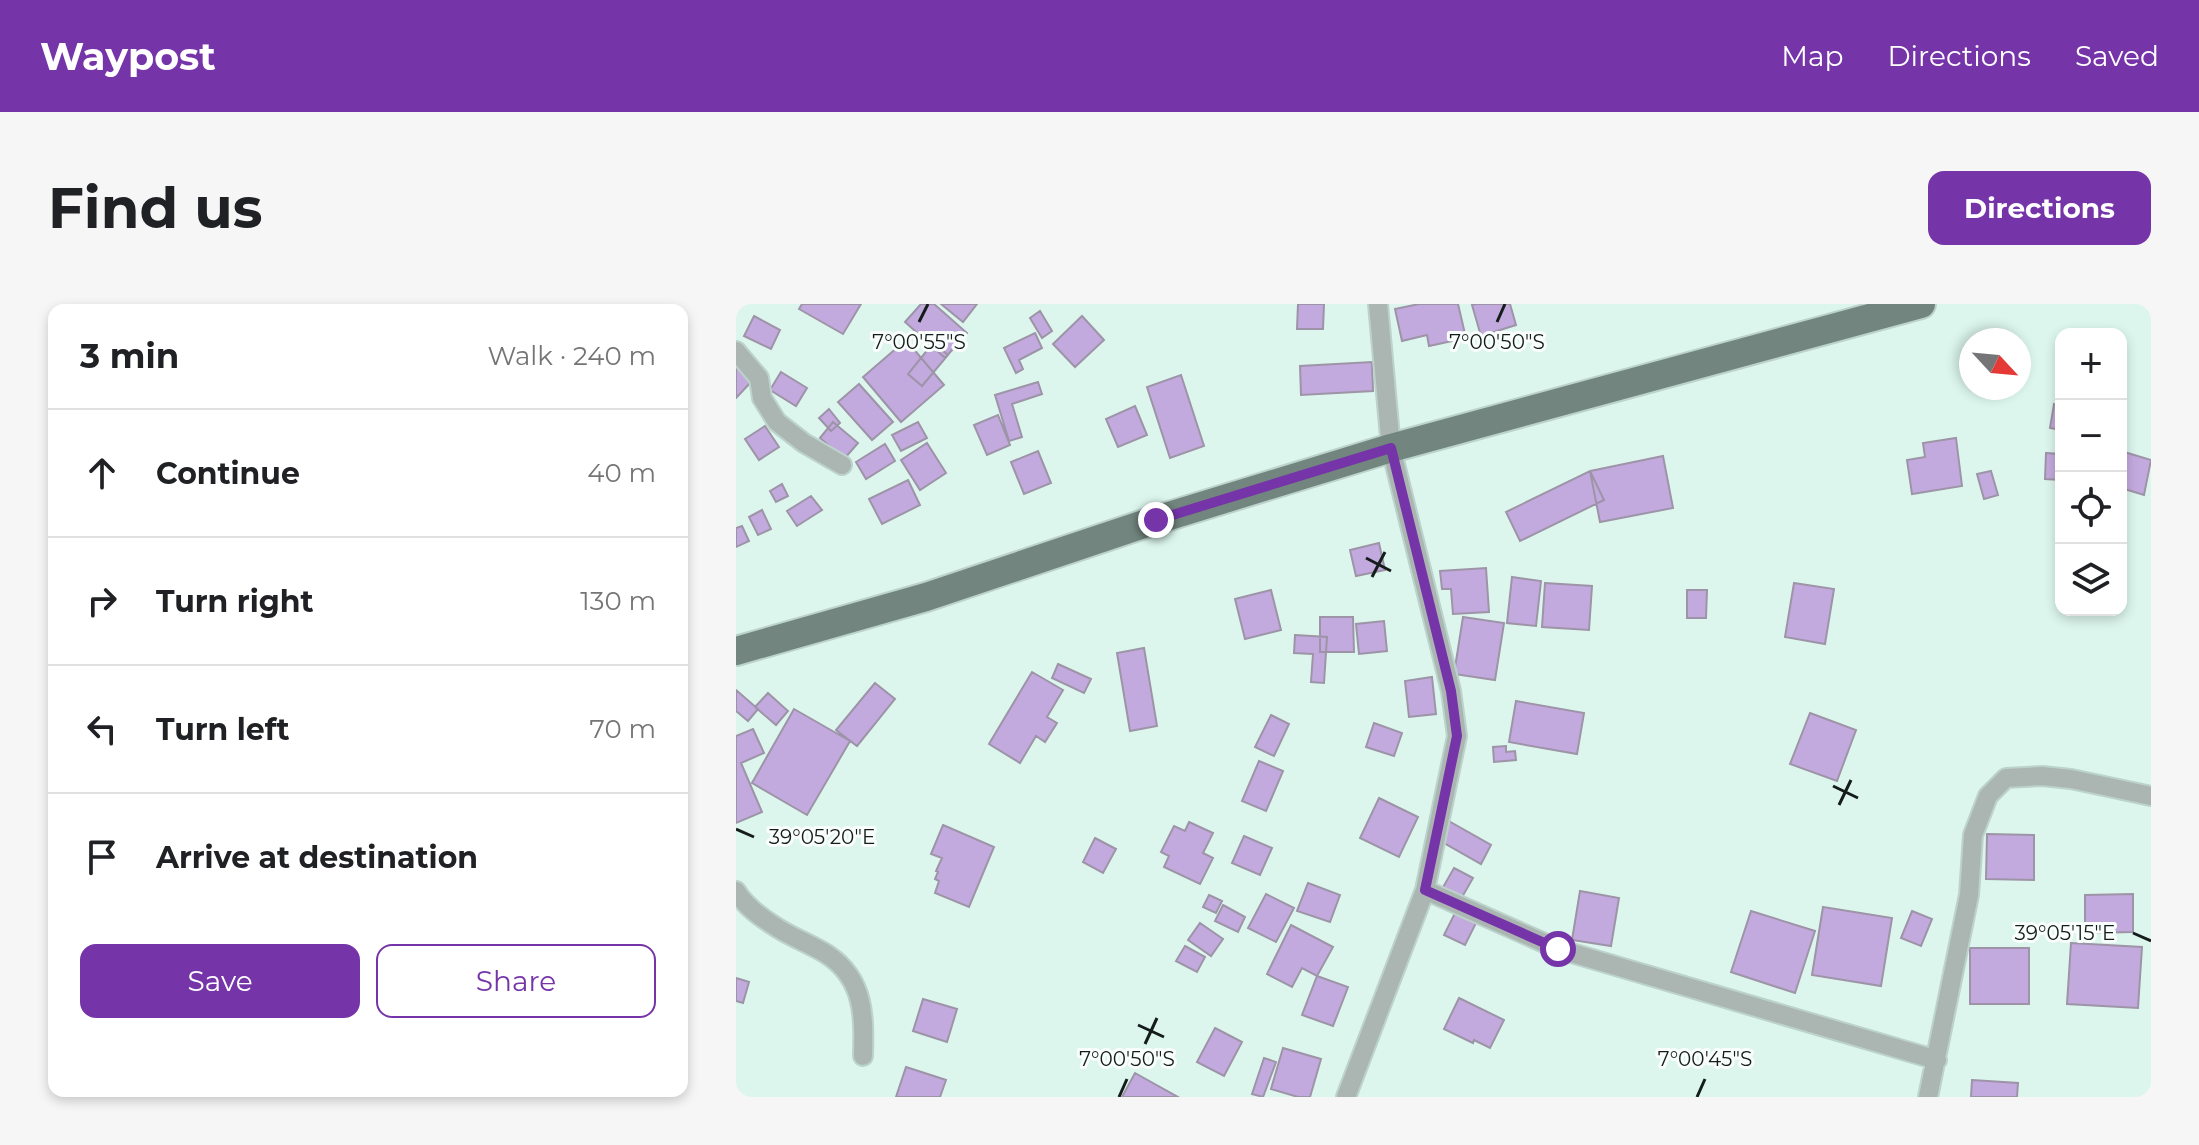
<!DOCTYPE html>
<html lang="en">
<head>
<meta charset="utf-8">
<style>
	:root { --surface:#fff; --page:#f6f6f6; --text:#202124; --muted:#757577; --line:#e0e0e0; --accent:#7634a9 }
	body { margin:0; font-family:Montserrat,sans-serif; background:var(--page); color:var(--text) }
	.controls { position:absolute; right:24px; top:24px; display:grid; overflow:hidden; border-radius:16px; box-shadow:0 4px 12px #0003 }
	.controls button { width:72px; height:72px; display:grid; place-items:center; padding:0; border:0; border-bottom:2px solid var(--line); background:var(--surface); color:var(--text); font:40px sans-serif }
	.compass { position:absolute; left:1223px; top:24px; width:72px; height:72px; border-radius:50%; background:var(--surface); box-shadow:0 4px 12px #0003; rotate:116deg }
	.stop { position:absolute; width:24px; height:24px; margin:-18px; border:6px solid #7634a9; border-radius:50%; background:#fff }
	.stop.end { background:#7634a9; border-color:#fff; box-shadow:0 2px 8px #0008 }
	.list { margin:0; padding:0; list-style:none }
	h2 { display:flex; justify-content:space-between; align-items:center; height:104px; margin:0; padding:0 32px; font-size:34px }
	h2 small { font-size:26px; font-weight:400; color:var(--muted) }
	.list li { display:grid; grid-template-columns:52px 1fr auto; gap:24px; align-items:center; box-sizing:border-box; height:128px; padding:0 32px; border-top:2px solid var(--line) }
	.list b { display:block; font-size:30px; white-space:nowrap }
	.list em { font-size:26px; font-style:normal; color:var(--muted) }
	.actions { display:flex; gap:16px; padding:24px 32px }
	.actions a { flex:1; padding:18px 0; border:2px solid var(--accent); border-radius:16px; text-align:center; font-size:28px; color:var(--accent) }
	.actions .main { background:var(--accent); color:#fff }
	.icon { flex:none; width:44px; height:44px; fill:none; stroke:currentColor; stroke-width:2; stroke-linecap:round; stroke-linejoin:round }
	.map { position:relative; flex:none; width:1415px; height:793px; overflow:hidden; border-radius:16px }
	header { display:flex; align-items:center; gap:48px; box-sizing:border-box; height:112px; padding:0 40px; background:var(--accent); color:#fff }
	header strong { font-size:38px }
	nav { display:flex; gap:44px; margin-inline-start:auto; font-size:28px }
	.intro { display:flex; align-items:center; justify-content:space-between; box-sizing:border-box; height:192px; padding:0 48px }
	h1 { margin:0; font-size:56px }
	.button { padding:20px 36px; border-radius:16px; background:var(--accent); color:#fff; font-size:28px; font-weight:700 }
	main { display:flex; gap:48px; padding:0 48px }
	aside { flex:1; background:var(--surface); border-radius:16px; box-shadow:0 4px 12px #0003 }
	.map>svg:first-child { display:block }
</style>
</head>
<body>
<header>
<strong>Waypost</strong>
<nav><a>Map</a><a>Directions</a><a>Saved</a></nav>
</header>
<div class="intro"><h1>Find us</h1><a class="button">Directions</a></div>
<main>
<aside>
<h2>3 min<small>Walk · 240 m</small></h2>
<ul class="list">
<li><svg class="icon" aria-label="ahead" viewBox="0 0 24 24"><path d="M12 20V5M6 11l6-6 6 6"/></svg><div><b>Continue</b></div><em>40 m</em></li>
<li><svg class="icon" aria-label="right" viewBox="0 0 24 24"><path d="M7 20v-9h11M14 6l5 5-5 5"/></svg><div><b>Turn right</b></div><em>130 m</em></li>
<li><svg class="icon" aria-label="left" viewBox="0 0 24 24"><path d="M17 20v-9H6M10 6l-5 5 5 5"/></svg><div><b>Turn left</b></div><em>70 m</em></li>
<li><svg class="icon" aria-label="arrive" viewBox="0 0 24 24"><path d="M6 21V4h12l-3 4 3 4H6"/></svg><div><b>Arrive at destination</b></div></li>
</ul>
<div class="actions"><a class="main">Save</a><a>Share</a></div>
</aside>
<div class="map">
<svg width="1415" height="793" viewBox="0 0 1415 793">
	<rect width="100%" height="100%" fill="#dcf6ee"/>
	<!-- building -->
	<path fill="#c3aade" stroke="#9d94a7" stroke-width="2" d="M66,0H125L107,30L63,5Z
		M185,0H198L231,29L209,54L169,18Z
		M205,0H241L227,18Z
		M562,0H588L587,25H561Z
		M683,0H722L730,34L693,42L691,31L666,37L659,5Z
		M740,0H774L780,21L745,32L736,1Z
		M304,7L316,27L306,34L294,14Z
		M18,12L44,26L35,45L8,32Z
		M346,12L368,36L339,63L317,40Z
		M299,29L306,44L283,56L287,65L280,69L268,44Z
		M170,36L208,81L165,118L127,73Z
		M197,39L212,51L186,82L172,70Z
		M636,58L637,87L565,91L564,62Z
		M0,62L16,77L0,94Z
		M45,68L71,84L60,102L34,86Z
		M445,71L468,142L434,154L411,83Z
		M302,78L306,90L276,100L286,133L273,137L259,91Z
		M123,80L157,118L136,136L102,98Z
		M1318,100L1325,102V126L1314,124Z
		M399,102L411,131L382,143L370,115Z
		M93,105L104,119L95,127L83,114Z
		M262,111L274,141L251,151L238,121Z
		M97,118L122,139L108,155L84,134Z
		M182,118L191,134L165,147L156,131Z
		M29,122L43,143L23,156L9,135Z
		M1220,134L1226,182L1176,190L1171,156L1189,153L1187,139Z
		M191,139L210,169L184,186L165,156Z
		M149,140L159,157L130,175L120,158Z
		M302,147L315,179L288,190L275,158Z
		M1385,147L1415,156L1408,191L1385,184Z
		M1310,149L1325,150V176L1309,175Z
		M927,152L937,204L864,218L854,167Z
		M854,167L868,196L784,237L770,208Z
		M1255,167L1262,191L1248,195L1241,170Z
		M172,176L184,201L146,220L133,195Z
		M46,180L52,192L40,198L34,187Z
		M75,192L86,206L61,222L51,207Z
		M26,206L35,225L22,231L13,213Z
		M6,222L13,237L0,243V224Z
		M643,239L649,266L620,272L614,246Z
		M750,264L753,308L717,310L715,285H706L704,267Z
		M776,273L805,277L800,322L771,319Z
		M809,279L856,282L853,326L806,323Z
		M1058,279L1098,285L1089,340L1049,333Z
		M535,286L545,326L509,335L499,295Z
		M951,286H971L970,314H951Z
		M584,313H617L618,348H584Z
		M727,313L768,319L759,376L718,370Z
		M648,317L651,347L623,350L620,320Z
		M559,331L591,333L588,379L575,378L577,350L558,349Z
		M408,344L421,422L394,427L381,349Z
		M322,360L355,375L348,389L316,374Z
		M296,368L327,386L311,413L321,419L309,438L300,432L284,459L253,440Z
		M696,373L700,410L673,413L669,377Z
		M139,379L159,395L121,442L100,426Z
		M0,386L22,405L12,417L0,407Z
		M32,389L52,407L40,421L19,403Z
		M780,397L848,409L841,450L773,438Z
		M58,405L114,437L71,511L16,479Z
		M1074,409L1120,426L1101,477L1054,460Z
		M535,411L553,420L538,452L519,443Z
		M638,419L666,429L658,452L630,443Z
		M17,425L28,449L5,459L26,508L0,519V432Z
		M770,442V448L779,447L780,456L758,458L757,443Z
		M523,457L547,467L530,507L506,497Z
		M643,494L682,513L663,553L624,534Z
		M711,516L755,541L745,560L701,535Z
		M453,518L477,529L467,549L477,554L464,580L428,563L433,552L425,548L438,522L449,527Z
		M207,521L258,543L233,603L199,589L203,577L199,575L202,568L200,567L206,554L195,550Z
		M1251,530L1298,531V576L1250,575Z
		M508,532L536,544L524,571L496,559Z
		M359,534L380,545L367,569L347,558Z
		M718,564L737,574L725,595L706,585Z
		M572,579L604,591L594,618L561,607Z
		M844,587L883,594L875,642L836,636Z
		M530,590L558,604L540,638L512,624Z
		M1397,590V628L1349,629V591Z
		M473,591L486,597L480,609L467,603Z
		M487,601L509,613L502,628L479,617Z
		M722,603L743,613L729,641L708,631Z
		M1087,603L1156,614L1145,682L1076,671Z
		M1015,607L1079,627L1059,689L995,668Z
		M1176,607L1196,615L1185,642L1165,634Z
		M464,619L487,635L475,652L452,636Z
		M555,621L597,643L581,672L566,664L556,683L531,670Z
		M1335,639L1406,643L1402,704L1331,700Z
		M449,642L469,653L461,668L440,657Z
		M1234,644H1293V700H1234Z
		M581,672L612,683L597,722L566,711Z
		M0,674L13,678L7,699L0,697Z
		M723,694L768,716L754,744L738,736L737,739L708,725Z
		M187,695L221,705L211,738L177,727Z
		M479,724L506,738L488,772L461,758Z
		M547,744L585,755L574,793H562L535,785Z
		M528,754L540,758L527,793L516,790Z
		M170,763L210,776L204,793H160Z
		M399,769L442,793H386Z
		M1236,776L1282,779L1281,793H1235Z"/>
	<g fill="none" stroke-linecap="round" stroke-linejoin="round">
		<!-- minor casing -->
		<g stroke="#bcd3cc" stroke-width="22">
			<path id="minor" d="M0,47L23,74L26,94L41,118L68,139L106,161
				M689,586L822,645L1201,756
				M0,587C9,602 23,612 37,621C54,633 75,640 92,651C129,676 128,713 127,752
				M610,793L689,586L721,432L715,387L655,144L642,0
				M1192,793L1233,591L1237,531L1252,492L1270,474L1306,472L1335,475L1415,492"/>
		</g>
		<!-- primary casing -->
		<g stroke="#bcd3cc" stroke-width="32">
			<path id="primary" d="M0,347L190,293L420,216L655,144L1185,0"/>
		</g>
		<!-- minor -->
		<use href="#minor" stroke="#abb6b2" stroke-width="18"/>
		<!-- primary -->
		<use href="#primary" stroke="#72857f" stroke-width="28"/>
	</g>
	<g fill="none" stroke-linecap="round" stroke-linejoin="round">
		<!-- route -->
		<path stroke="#7634a9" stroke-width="10" d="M420,216L655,144L715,387L721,432L689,586L822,645"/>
	</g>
	<!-- ticks -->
	<path fill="none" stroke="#141d1b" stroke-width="3" d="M183,18L192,0M761,18L769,0M630,254L655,267M636,273L649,248M1097,482L1122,494M1103,501L1115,476M0,525L18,533M1397,629L1415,637M402,721L428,733M409,740L421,714M383,793L391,775M961,793L969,775"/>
	<g font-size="20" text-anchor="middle" fill="#141d1b" stroke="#f9fefc" stroke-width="6" stroke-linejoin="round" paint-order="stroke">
		<text x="183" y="45">7°00'55"S</text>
		<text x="761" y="45">7°00'50"S</text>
		<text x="86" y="540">39°05'20"E</text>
		<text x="1329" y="636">39°05'15"E</text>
		<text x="391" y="762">7°00'50"S</text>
		<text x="969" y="762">7°00'45"S</text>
	</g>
</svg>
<div class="controls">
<button>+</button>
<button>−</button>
<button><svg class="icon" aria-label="locate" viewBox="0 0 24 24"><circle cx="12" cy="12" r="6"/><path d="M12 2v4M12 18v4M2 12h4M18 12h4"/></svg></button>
<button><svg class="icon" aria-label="layers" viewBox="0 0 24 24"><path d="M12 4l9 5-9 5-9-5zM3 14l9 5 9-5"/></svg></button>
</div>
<svg class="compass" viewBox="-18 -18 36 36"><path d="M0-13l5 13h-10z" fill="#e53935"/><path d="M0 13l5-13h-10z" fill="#757577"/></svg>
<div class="stop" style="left:822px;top:645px"></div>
<div class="stop end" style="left:420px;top:216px"></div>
</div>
</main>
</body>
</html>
